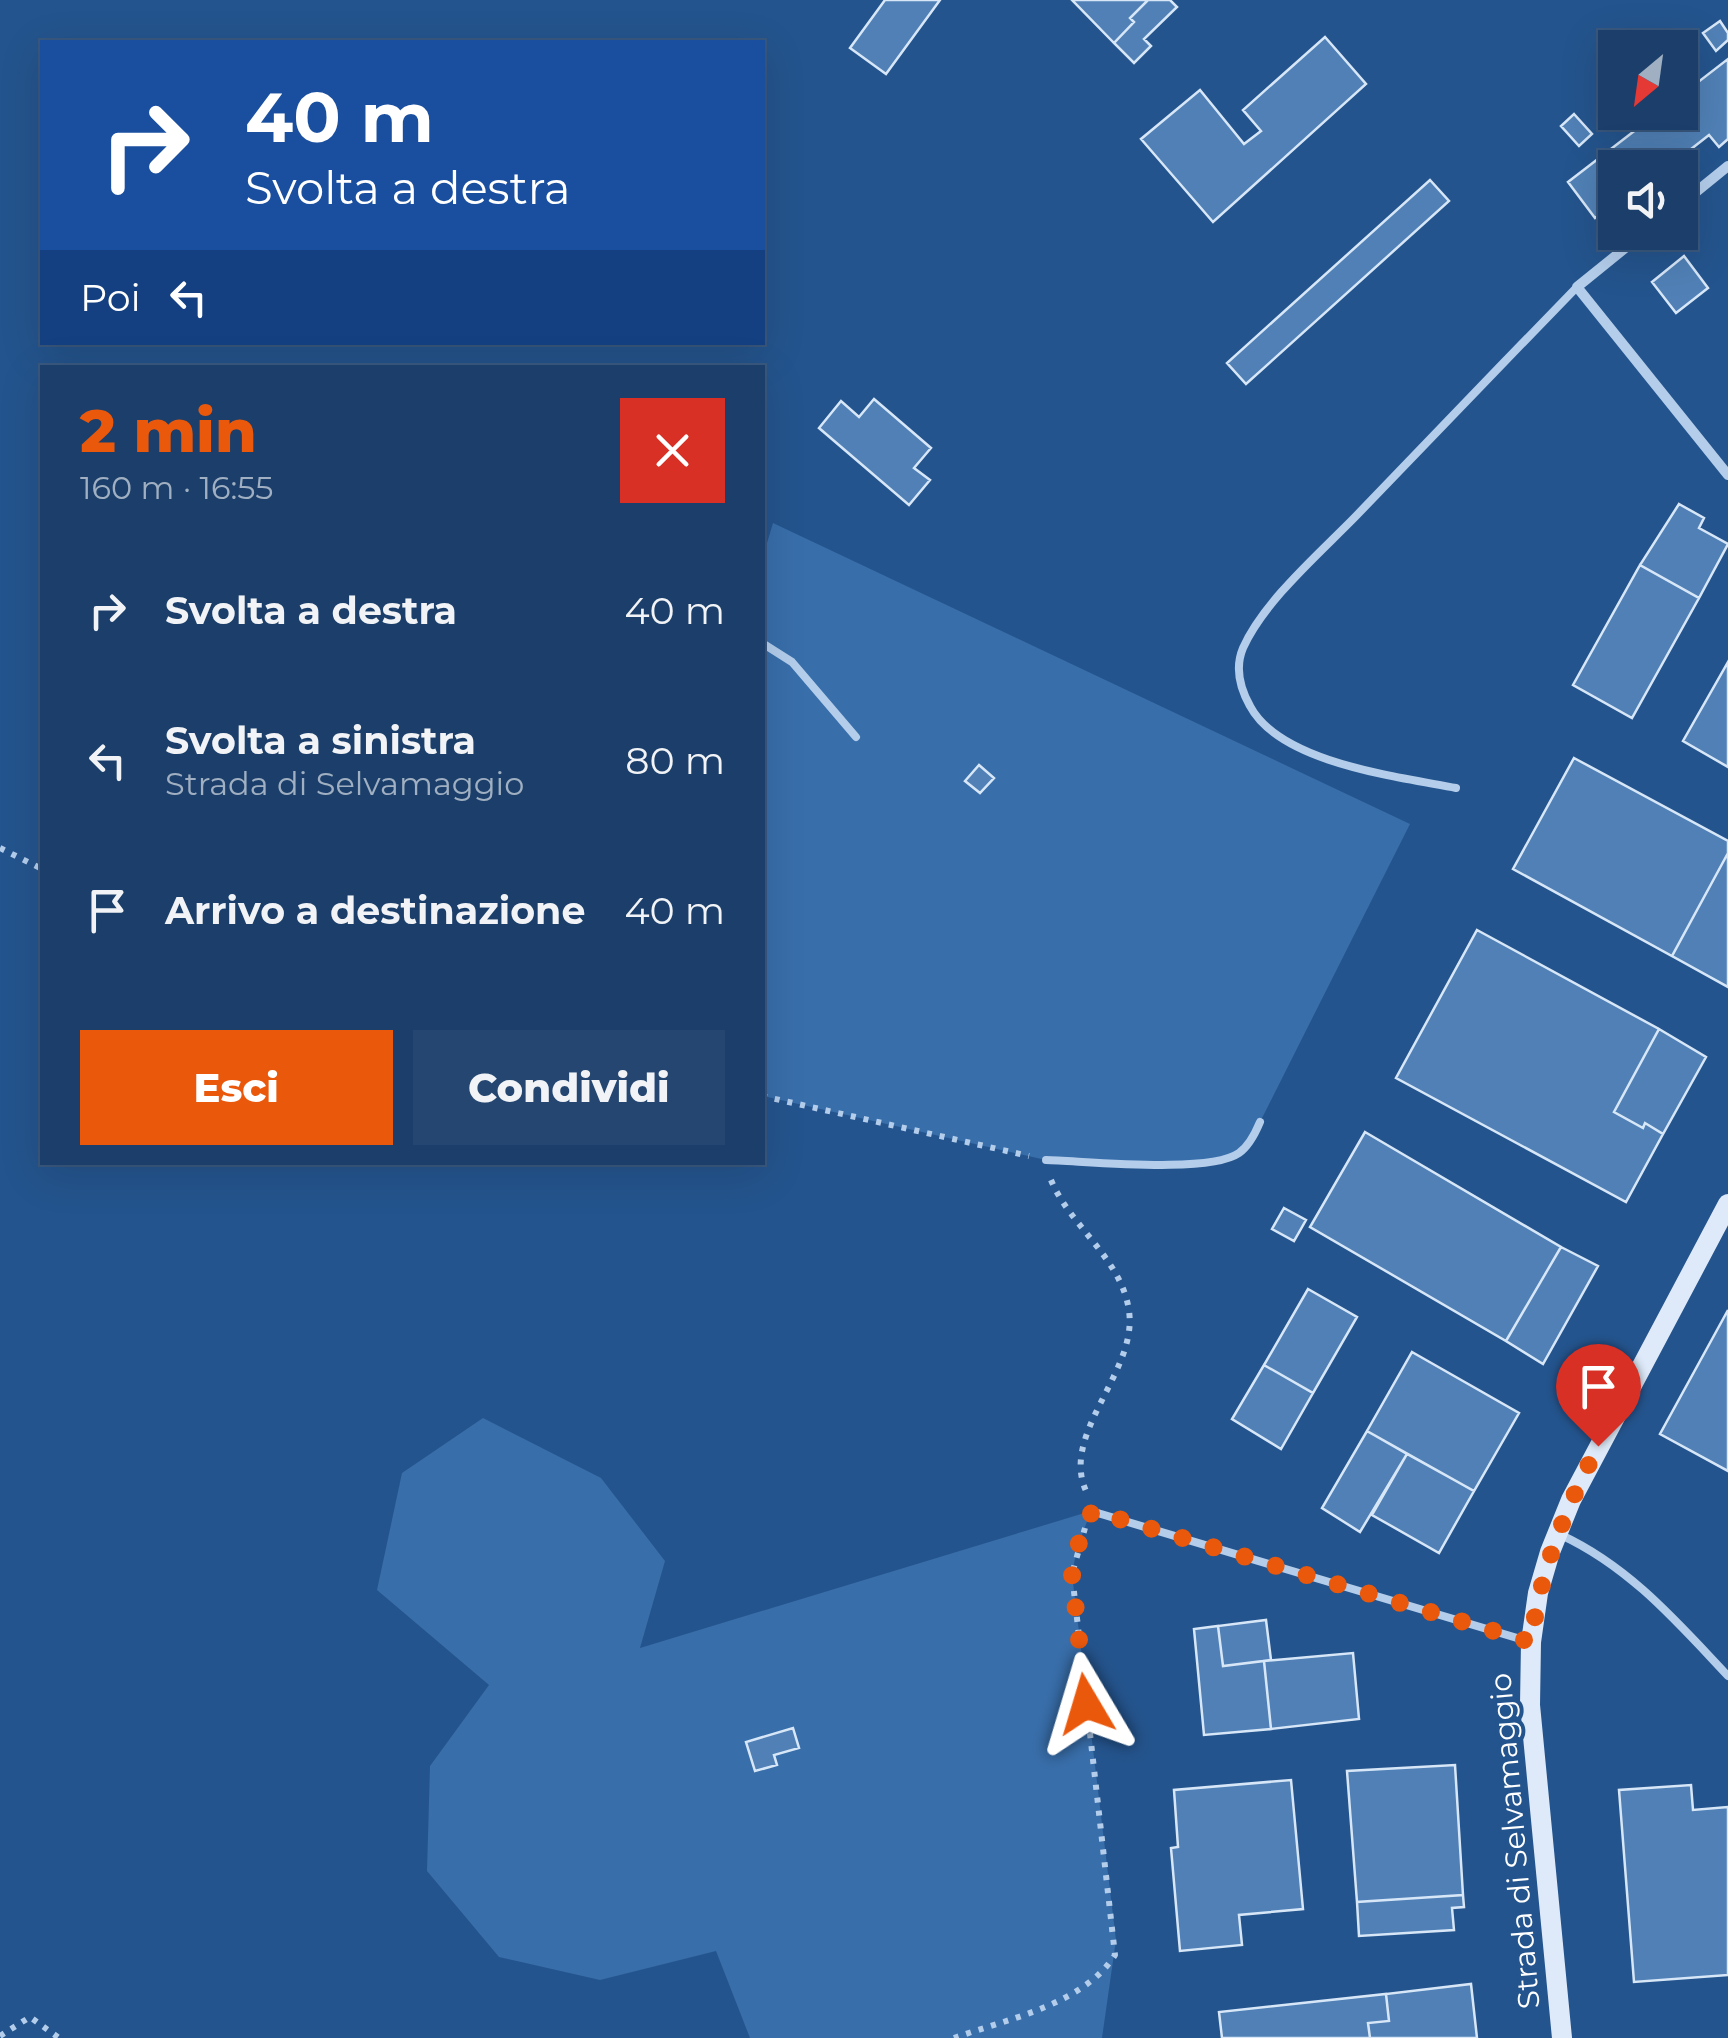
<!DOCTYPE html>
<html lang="it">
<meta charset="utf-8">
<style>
:root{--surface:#1b3f6a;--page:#244670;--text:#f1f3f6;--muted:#a0afc1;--line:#39587e;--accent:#ea580c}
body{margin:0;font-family:Montserrat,sans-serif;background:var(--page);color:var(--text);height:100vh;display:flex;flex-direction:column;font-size:38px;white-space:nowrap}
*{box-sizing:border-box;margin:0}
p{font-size:32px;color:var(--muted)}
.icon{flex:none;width:55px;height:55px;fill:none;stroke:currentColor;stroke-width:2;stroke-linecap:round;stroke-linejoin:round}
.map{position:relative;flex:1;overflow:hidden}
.details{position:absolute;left:40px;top:365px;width:725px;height:800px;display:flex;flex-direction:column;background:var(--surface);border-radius:0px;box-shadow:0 10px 40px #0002,0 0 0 2px var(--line)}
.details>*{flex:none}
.guide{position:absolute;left:40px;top:40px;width:725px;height:305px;border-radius:0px;box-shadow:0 10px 40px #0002,0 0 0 2px var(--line);background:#1a4fa0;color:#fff;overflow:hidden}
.needle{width:65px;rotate:209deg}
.tools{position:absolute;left:1598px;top:30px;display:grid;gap:20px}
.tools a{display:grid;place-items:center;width:100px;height:100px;border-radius:0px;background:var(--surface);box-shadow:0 10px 40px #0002,0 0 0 2px var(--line);font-size:50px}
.pin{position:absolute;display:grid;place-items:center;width:85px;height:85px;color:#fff;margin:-102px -42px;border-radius:50% 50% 50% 0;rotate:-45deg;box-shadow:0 0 10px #0007}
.pin .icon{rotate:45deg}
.me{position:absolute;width:110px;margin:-55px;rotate:353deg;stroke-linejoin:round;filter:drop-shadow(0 0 8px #0008)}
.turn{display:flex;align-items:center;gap:35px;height:210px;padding:0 40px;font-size:45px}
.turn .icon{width:130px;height:130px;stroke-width:2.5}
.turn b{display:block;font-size:70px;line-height:85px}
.then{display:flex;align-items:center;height:95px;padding:0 40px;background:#0003;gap:20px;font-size:38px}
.round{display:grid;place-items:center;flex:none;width:105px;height:105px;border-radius:0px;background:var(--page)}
.headline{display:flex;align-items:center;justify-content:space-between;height:170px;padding:0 40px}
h1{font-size:60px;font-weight:800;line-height:75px;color:var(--accent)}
.primary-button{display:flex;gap:20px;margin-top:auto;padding:20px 40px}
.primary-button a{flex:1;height:115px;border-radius:0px;background:var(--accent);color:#fff;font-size:40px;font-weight:800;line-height:115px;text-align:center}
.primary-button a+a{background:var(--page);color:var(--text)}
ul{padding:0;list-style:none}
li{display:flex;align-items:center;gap:30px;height:150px;padding:0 40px}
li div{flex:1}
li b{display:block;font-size:38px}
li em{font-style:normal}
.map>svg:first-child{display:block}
.green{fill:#386eaa}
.building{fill:#5080b6;stroke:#d7e7f8;stroke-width:2.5}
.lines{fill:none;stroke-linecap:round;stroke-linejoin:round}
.path{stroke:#b3cdeb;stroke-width:6;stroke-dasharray:5 8;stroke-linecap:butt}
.lane{stroke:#b3cdeb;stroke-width:8}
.street{stroke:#b3cdeb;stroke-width:10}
.secondary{stroke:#deeaf9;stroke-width:20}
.route{stroke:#ea580c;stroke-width:18;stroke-dasharray:0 32.4}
.labels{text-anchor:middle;stroke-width:8;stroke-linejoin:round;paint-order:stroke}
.street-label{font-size:30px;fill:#fff;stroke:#24548d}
</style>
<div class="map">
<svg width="1728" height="2038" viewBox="0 0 1728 2038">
<rect width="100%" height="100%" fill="#24548d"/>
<path class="green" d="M773,523L1410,824L1260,1122L1242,1152L1192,1164L1046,1160L763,1096L762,560Z
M483,1418L601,1478L665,1561L640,1648L1091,1511L1077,1548L1072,1574L1116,1940L1102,2038H750L716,1951L600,1980L499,1957L427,1871L430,1766L489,1685L377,1590L402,1473Z"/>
<path class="building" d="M885,0H940L886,74L850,48Z
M1072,0H1148L1130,18L1134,22L1114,43Z
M1148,0H1170L1177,7L1144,39L1151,46L1134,63L1114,43L1134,22L1130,18Z
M1720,21L1728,33V40L1716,51L1703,33Z
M1325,37L1366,84L1213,222L1141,139L1200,90L1244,144L1261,131L1243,110Z
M1728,59V139L1719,147L1709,135L1686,153L1695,165L1680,176V168H1615V203L1595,218L1568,182L1659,112H1680V96Z
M1574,114L1592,134L1579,146L1561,126Z
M1430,180L1449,201L1246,384L1227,363Z
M1684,256L1708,288L1676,313L1652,282Z
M874,399L931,448L914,468L930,480L909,505L819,428L841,401L859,417Z
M1679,504L1704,518L1699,528L1728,544L1699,598L1640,565Z
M1640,565L1699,598L1632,718L1573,685Z
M1728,662V767L1683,741Z
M1574,758L1728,841V853L1672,956L1513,869Z
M979,765L994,778L980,793L965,781Z
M1728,853V987L1672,956Z
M1477,930L1659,1029L1614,1112L1643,1128L1645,1123L1663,1134L1626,1202L1396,1078Z
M1659,1029L1706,1057L1663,1134L1645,1123L1643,1128L1614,1112Z
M1365,1132L1561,1247L1506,1341L1310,1227Z
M1284,1208L1306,1220L1294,1241L1272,1229Z
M1561,1247L1598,1266L1543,1364L1506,1341Z
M1308,1289L1357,1317L1313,1393L1264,1365Z
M1728,1310V1471L1660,1434Z
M1412,1352L1519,1413L1474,1491L1367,1431Z
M1264,1365L1313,1393L1281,1449L1232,1419Z
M1367,1431L1407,1454L1360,1532L1322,1508Z
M1407,1454L1474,1491L1439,1553L1372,1515Z
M1266,1620L1271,1660L1223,1666L1218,1626Z
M1218,1626L1223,1666L1264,1661L1271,1729L1204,1735L1194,1629Z
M1353,1653L1359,1719L1271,1729L1264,1661Z
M793,1728L799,1748L774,1755L777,1765L755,1771L746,1742Z
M1455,1765L1463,1895L1357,1902L1347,1771Z
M1291,1780L1303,1909L1239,1915L1242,1945L1180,1951L1171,1848L1178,1847L1174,1790Z
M1691,1785L1693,1810L1728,1807V1975L1634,1982L1619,1790Z
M1463,1895L1464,1907L1452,1908L1454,1930L1359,1936L1357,1902Z
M1471,1984L1477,2038H1370L1368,2023L1389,2021L1386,1994Z
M1386,1994L1389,2021L1368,2023L1370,2038H1222L1219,2012Z"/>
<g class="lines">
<path class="path" d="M0,848L42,869
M762,1096L1029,1156
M1051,1180C1070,1226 1122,1259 1129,1311C1138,1372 1058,1435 1087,1493
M0,2036L30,2017L59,2038
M954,2038C1007,2019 1083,2005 1115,1955L1072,1574L1085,1528"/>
<path class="lane" d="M762,643L792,662L856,737
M1456,788C1399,777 1280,763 1250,706C1240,688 1235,667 1243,648C1264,601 1320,553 1356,516C1429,440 1503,363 1577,287
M1046,1160C1086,1161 1209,1174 1239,1153C1249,1146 1255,1134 1260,1122
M1091,1511L1527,1641
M1561,1535C1630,1567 1677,1622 1728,1676"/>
<path class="street" d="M1680,205L1728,166
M1645,232L1577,287L1728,475"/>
<path class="secondary" d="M1562,2038L1530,1705L1531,1642L1538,1593L1550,1552L1571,1500L1728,1204"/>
</g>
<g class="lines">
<path class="route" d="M1086,1704L1072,1574L1077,1548L1092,1511L1531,1642C1541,1568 1564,1513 1598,1446"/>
</g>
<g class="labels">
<g class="street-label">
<text transform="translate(1515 1841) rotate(-95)" y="10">Strada di Selvamaggio</text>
</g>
</g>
</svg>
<div class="tools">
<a><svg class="needle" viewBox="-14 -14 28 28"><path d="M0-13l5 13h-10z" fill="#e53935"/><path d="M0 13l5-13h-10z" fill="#a0afc1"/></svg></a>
<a><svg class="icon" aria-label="sound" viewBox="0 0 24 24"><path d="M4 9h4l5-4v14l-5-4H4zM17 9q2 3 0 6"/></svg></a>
</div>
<div class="pin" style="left:1598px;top:1446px;background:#d93025"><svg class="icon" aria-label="arrive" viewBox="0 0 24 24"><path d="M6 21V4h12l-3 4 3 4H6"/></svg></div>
<svg class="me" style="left:1086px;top:1704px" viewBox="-20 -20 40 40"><path d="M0-17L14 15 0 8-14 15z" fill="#ea580c" stroke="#fff" stroke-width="4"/></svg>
<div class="guide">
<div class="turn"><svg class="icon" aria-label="right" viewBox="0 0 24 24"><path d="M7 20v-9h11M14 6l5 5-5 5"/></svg><div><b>40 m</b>Svolta a destra</div></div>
<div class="then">Poi<svg class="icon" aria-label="left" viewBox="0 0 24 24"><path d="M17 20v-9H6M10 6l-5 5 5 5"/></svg></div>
</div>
<section class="details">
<div class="headline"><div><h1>2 min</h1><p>160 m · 16:55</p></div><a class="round" style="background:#d93025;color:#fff"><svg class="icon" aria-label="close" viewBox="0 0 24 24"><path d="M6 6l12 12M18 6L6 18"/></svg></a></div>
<ul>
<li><svg class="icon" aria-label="right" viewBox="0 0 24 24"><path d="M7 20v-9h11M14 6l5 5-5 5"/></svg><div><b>Svolta a destra</b></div><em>40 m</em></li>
<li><svg class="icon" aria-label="left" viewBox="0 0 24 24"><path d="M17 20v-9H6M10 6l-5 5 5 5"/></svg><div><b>Svolta a sinistra</b><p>Strada di Selvamaggio</p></div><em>80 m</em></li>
<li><svg class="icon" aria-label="arrive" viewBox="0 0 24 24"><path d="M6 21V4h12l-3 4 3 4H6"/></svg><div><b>Arrivo a destinazione</b></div><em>40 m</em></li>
</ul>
<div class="primary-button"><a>Esci</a><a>Condividi</a></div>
</section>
</div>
